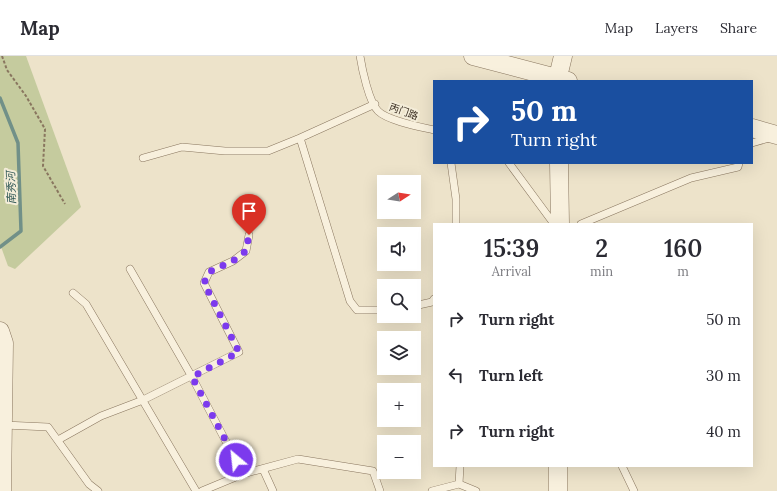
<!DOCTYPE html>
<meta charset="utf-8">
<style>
:root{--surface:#fff;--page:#f7f7f7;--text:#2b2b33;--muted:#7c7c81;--line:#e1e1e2}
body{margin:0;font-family:Lora,"Noto Sans SC",serif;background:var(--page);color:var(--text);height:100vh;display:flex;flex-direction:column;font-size:15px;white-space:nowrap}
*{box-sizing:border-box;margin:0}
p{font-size:13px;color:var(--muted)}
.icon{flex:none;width:22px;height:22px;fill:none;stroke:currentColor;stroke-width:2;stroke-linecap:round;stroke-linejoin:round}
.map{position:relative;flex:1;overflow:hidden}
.drawer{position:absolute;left:433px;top:167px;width:320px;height:244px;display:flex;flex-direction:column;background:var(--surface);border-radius:0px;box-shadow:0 4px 16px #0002}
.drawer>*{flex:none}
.guide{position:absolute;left:433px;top:24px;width:320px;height:84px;border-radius:0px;box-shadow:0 4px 16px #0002;background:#1a4fa0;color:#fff;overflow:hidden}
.needle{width:26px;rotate:78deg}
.tools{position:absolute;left:377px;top:119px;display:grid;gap:8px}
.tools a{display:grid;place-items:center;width:44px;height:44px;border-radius:0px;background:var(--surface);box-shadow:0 4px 16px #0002;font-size:20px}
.pin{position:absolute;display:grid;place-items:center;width:34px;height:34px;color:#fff;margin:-41px -17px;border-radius:50% 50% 50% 0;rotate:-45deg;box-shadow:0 0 4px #0007}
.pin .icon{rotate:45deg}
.me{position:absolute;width:44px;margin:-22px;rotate:332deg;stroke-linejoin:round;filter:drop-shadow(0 0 3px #0008)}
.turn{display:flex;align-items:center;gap:14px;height:84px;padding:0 12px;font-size:18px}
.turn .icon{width:52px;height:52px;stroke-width:2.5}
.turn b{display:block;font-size:28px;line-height:34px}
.eta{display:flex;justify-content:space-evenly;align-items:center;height:68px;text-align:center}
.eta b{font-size:24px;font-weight:600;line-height:28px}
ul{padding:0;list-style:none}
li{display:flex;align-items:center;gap:12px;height:56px;padding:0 12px}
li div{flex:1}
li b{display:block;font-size:15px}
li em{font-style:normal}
header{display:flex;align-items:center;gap:24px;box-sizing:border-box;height:56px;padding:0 20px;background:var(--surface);border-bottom:1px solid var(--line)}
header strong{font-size:19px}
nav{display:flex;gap:22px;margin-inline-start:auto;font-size:14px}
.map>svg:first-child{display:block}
.green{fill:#c5cb9e}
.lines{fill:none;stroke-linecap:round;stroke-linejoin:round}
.stream{stroke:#719088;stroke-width:3.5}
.service-casing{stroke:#89765f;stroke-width:8}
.tertiary-casing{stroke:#89765f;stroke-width:19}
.path{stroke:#89765f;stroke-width:2;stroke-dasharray:3 2;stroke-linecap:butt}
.service{stroke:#f8f0dd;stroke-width:7}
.tertiary{stroke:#f8f0dd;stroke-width:18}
.route{stroke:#7c3aed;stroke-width:7;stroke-dasharray:0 12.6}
.labels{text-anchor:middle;stroke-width:4;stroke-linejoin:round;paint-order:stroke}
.street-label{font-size:10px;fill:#3a2e22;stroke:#f4edd9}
.water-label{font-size:11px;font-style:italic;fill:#325957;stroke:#f4edd9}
</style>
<header>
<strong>Map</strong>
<nav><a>Map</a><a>Layers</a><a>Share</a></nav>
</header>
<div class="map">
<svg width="777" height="435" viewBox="0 0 777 435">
<rect width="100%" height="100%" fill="#ede3ca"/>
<path class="green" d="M0,0H26L81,151L15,213L8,210L0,188Z"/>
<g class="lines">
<path class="stream" d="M0,42L18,87L21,175L0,191"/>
<g class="service-casing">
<path id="service" d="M360,0C362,13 369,46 378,55C388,65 421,71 434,74
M300,82L350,245L357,254H384
M752,87L769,82
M143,102L182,91L225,95H268L300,82L375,48
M451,107L456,143V168
M509,107L554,168
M581,168L691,122L738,111L739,107
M130,213L192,321L243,418
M73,237L86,248L196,435
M414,250L432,246L434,243
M4,369L48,371L89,428L98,435
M58,384L101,360L143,344L239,296L204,227L209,216L233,205L246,195L249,179
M622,410L634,435
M263,413L273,435
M459,428L460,410
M202,435L243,418L298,403L373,415L380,435
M432,435L459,428L476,435"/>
</g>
<g class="tertiary-casing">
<path id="tertiary" d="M473,0L568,25
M557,25L563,0
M752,72L777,79
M559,107L560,168
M0,275L4,287L2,435
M558,435V410"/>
</g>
<path class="path" d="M2,0L7,14L26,40L45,73L43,110L65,148"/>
<use href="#service" class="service"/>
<use href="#tertiary" class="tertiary"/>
</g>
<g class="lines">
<path class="route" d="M236,404L192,321L239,296L204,227L209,216L233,205L246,195L249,179"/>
</g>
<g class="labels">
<g class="street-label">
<text transform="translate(404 55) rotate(20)" y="4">丙门路</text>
</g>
<g class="water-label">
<text transform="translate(11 132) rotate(-92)" y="4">南秀河</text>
</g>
</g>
</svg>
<div class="tools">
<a><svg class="needle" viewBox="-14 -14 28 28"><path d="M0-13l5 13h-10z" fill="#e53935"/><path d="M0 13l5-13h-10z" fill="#7c7c81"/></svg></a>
<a><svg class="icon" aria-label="sound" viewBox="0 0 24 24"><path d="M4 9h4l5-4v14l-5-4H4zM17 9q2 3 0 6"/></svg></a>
<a><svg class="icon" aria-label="search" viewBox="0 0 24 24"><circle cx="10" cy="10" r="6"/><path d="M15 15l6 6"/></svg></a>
<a><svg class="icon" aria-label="layers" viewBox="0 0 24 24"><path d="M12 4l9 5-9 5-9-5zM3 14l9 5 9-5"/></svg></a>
<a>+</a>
<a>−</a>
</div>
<div class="pin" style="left:249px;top:179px;background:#d93025"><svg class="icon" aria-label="arrive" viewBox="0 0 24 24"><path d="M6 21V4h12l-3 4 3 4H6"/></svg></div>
<svg class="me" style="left:236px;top:404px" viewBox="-20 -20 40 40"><circle r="17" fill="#7c3aed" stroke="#fff" stroke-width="3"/><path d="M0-11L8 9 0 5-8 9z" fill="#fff"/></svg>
<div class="guide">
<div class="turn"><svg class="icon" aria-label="right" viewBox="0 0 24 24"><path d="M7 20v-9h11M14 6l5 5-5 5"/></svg><div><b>50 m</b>Turn right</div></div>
</div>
<section class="drawer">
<div class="eta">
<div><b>15:39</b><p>Arrival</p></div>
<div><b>2</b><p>min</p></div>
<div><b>160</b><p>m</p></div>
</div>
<ul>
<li><svg class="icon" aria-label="right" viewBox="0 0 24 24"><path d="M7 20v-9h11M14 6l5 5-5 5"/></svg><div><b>Turn right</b></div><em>50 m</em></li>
<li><svg class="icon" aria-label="left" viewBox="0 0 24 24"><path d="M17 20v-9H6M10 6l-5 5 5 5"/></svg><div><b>Turn left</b></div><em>30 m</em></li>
<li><svg class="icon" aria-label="right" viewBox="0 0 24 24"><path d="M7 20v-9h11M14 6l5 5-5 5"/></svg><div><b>Turn right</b></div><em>40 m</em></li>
</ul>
</section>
</div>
